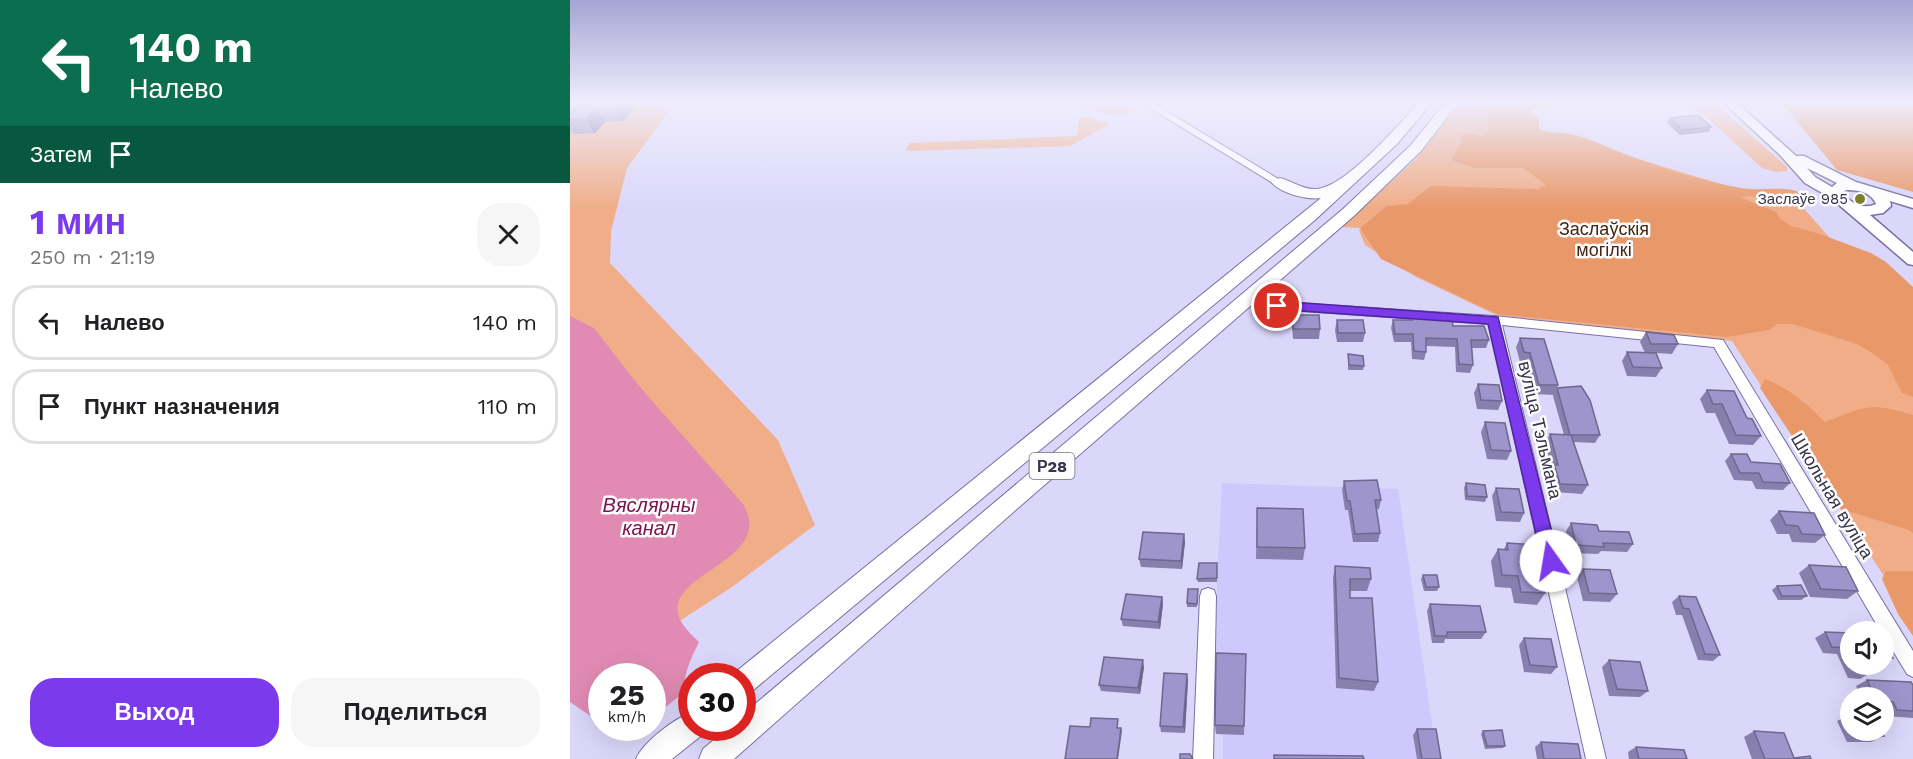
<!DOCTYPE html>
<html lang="ru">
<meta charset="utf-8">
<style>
:root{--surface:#fff;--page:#f6f6f6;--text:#202124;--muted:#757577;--line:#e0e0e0;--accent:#7c3aed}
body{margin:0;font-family:"Work Sans",sans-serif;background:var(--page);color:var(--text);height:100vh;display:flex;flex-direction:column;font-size:22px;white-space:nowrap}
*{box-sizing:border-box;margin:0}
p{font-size:20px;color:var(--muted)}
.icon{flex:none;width:33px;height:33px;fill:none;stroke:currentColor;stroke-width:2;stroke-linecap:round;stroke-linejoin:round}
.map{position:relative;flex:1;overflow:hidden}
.drawer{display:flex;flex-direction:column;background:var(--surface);width:570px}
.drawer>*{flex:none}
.banner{background:#0b6e4f;color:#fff;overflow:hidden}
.buttons{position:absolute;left:1270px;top:621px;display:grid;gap:12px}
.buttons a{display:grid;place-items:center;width:54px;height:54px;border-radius:50%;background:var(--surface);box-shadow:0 6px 24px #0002;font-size:30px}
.speed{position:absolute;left:18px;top:663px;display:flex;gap:12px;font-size:30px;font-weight:700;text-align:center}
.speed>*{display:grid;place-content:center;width:78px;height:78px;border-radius:50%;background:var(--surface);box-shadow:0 6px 24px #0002;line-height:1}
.speed small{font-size:15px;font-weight:400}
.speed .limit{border:9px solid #d22;background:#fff;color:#111}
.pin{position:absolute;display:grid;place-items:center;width:51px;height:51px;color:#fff;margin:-26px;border:3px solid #fff;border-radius:50%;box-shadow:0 2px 6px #0007}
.me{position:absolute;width:66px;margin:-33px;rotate:347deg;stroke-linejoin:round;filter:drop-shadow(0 0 4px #0008)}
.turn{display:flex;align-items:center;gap:21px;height:126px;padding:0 30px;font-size:27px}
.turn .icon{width:78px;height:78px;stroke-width:2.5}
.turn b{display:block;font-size:42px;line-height:51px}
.then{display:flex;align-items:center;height:57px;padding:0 30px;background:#0003;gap:12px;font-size:22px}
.round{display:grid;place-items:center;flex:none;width:63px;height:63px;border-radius:24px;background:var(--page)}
.headline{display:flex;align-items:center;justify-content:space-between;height:102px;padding:0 30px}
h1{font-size:36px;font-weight:700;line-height:45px;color:var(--accent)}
.action{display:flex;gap:12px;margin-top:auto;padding:12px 30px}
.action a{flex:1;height:69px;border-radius:24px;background:var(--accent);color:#fff;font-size:24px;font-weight:700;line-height:69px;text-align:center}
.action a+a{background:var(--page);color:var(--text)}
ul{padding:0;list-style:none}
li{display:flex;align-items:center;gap:18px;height:75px;margin:0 12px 9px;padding:0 18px;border:3px solid var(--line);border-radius:24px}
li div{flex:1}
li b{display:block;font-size:22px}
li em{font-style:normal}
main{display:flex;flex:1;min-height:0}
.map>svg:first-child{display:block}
.built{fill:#cec8fc}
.green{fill:#f0ad87}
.forest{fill:#e99869}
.water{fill:#e18bb4}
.pier{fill:#dbd7fa}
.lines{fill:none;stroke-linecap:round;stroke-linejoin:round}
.minor-casing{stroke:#7870a4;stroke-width:2}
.major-casing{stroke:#7870a4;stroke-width:3}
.highway-casing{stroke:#7870a4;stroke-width:2}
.minor{fill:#fff;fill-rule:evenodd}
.major{fill:#fff;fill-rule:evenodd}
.highway{fill:#fff;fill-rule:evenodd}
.wall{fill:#8780af}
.shaded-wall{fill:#6e688f}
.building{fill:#9d95cc;stroke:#6e688f;stroke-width:1.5}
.route{fill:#7c3aed;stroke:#51269a;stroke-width:1.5}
.poi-dot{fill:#7e8029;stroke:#fdfdfd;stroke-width:2}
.labels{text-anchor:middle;stroke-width:5;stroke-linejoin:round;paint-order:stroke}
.far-poi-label{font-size:15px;fill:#37344b;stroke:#fdfdfd;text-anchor:end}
.shield{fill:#fdfdfd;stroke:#727080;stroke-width:1.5}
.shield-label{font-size:16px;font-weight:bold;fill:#37344b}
.park-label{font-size:18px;fill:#462512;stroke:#fdfdfd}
.street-label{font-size:18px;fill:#37344b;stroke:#fdfdfd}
.water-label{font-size:20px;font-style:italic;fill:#79144f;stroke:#fdfdfd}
</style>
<main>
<section class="drawer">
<div class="banner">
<div class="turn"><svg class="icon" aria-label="left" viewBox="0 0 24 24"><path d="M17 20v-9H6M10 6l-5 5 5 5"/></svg><div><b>140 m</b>Налево</div></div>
<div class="then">Затем<svg class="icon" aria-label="arrive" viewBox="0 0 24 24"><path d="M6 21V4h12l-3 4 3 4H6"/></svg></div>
</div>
<div class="headline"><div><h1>1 мин</h1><p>250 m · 21:19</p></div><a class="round"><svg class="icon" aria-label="close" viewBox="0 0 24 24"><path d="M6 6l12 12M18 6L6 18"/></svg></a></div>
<ul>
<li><svg class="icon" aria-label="left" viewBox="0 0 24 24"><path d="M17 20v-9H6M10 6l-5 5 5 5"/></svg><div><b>Налево</b></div><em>140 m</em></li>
<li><svg class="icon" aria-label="arrive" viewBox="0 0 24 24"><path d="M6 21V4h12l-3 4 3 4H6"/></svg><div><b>Пункт назначения</b></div><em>110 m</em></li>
</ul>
<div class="action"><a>Выход</a><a>Поделиться</a></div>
</section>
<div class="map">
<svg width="1343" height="759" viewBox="0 0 1343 759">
<rect width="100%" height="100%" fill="#dbd7fa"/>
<path class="built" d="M652,483L828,489L867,759H653V735L640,731L646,663L647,582Z"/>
<path class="green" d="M0,103H105L57,168L41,231L40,263L208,440L245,525L162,587L0,692Z
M496,103H555L568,109C553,123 514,108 496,103Z
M890,103H926L916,118L918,130L911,136L900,133L891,142L881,160L903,168H952L1002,139L1191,196L1229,203L1266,245L1343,317V621L1162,341L926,315L846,277L795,245L789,230L832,205L816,206L790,228L772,227L846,159Z
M1112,103H1144L1217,167V171L1206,172L1192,168L1133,114Z
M516,116L540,124L500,146L336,151L339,143L507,136L509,119Z"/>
<path class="forest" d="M926,103H1003L960,110L969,118V129C980,134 989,131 1000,134C1020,138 1041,149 1060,156C1097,170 1133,181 1171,188C1194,192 1213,184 1234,194L1226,204L1222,205L1181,196L1170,197L1206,212L1210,219L1221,226L1250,234L1301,253L1316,262L1343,287V397L1332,393L1318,365L1304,354L1287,344L1223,324H1207L1199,330L1157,337L927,314L811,259L790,228L816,206L838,204L861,186L967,189L976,185L953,168H903L881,160L891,142V135L900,133L911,136L918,130L916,118Z
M1204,103H1343V192L1267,170L1216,108Z
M1195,379C1220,389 1236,403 1255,422C1296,406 1300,402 1343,415V533L1339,530L1271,509L1190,388Z
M1316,571H1343V636L1328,614L1312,579Z"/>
<path class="water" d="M0,316L24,328L69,386L173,504C207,561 93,573 109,617C112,626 122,635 129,642C120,661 110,679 117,699L74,735L66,728H82V676H32L31,723L0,702Z"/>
<path class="pier" d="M117,690L122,700V728H141L162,756L158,759H83L66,731L70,728H82L83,717Z"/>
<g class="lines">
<g class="minor-casing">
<path id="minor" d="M572,103H583L715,183L710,186L706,185Z
M707,302L924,316L1153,340L1343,651V677L1337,674L1314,636V632H1311L1144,347L932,325L1036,759H1016L919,324L703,309L701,306Z
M638,588L644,590L646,596L643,759H623L630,596L632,590Z"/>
</g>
<g class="major-casing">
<path id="major" d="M1154,103H1167L1226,156H1234L1286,182L1343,199V208L1320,201L1321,206L1313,213L1300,215L1343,252V265L1338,264L1261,198L1235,183L1210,155ZM1237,168L1267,183L1262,187L1245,177ZM1276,190C1288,190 1301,192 1306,204C1293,210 1281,203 1272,193Z"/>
</g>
<g class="highway-casing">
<path id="highway" d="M849,103H862L827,144L745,220L181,692L172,696V676H161L163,674L751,198C736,200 713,194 702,183L705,180L710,178C722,181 733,190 746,189C775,188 828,125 849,103Z
M875,103H888L851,151L785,215L448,508L164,759H129L133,749L158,728H172V715L773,209L841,145Z
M122,712V728H135L132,735L102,759H66C73,742 104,719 122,712Z"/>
</g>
<use href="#minor" class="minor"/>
<use href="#major" class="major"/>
<use href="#highway" class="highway"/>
</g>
<path class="wall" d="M68,103L53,121L35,122L25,133L4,134L0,130V114L9,105Z
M1100,118L1141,127L1139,132L1110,135L1097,123Z
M722,315L750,329L749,339H723L722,324Z
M842,317L883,326L919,340L916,348H902L903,365L900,373L886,372L885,347L856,346V352L854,360L842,359L841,342H824L821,328L823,320H841Z
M767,320L795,333L793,342H767L765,330Z
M1076,332L1108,344L1102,354L1086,353L1092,368L1086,377L1057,376L1052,361L1057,352L1075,353L1070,342Z
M950,338L988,385L984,395L964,394L956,362H950L946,347Z
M778,354L794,366L793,370H778Z
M908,384L932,401L928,410L907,409L904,393Z
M987,388L1030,435L1025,443L1003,442L1018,485L1012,494L984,492L979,473L982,469L975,443L980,434L994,435L983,396Z
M1137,390L1177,418L1191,436L1183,445L1159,444L1145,413H1136L1130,399Z
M915,422L941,451L937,460L917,459L911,432Z
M1161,454L1181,462L1220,483L1213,490L1186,489L1182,481L1164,480L1155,461Z
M774,481L811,500L809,509H806L810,533L808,542H783L778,510H775L772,490Z
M896,483L917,497L915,502L895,500L894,488Z
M926,488L954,513L950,522L926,521L922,496Z
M687,508L735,548L733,560L686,559Z
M1209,511L1255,535L1245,543L1222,542L1219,534H1207L1200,520Z
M1001,523L1029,531L1063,544L1057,552L1031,551L1028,554L1001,553L996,531Z
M614,534L615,542L612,569L571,567L569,559Z
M937,543L975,593L967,605L944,603L941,588L925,587L921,561L928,549H934Z
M647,563V582H628L627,579Z
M1239,565L1288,591L1277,599L1240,597L1229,573Z
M765,566L801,579L797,591H780V598L808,682L804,691L766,688L763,578Z
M1013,569L1047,594L1040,602L1013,601L1007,577Z
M853,575L869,587L867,591H854L851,579Z
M1207,586L1237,596L1231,600H1208L1202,590Z
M628,589L627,607H617V603Z
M1109,596L1126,597L1150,655L1143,661L1128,660L1112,615H1106L1102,602Z
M592,597L593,604L590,629L553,626L551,619Z
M860,604L916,632L911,639H875L874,643H862L857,611Z
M1255,632L1281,633V664H1296L1300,673L1290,679L1278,678L1267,654L1253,653L1245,638Z
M954,638L987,667L981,674L954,672L949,645Z
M1314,640L1323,658L1314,663Z
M676,654L674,735L646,734L645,725Z
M1039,660L1078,691L1070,697L1039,696L1032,667Z
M574,667L570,694L531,691L529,685Z
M618,680L615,733L591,732L590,726Z
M1297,680L1343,685V718L1315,716L1314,714V698H1291L1286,686Z
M1279,715H1281V730H1311L1314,736L1301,742H1277L1267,721Z
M847,729L871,759H847L843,735Z
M913,731L935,746L933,748L915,749L911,734Z
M1184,731L1224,758L1241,759H1182L1174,737Z
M971,742L1011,759H967L965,747Z
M1066,747L1117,759H1059L1058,752Z"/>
<path class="shaded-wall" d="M47,103H68L53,121L43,108Z
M26,108L35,122L25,133L16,120Z
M614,534L615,542L612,569L611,561Z
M592,597L593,604L590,629L588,622Z
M573,660L574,667L570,694L568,688Z
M617,674L618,680L615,733L613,727Z
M551,728L552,731L548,759H547Z"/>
<path class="building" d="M29,103H47L43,108H26L16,120H0V114L9,105Z
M1128,115L1141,127L1112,130L1100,118Z
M722,315H749L750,329H723Z
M842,317L882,319L883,326H914L919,340H901L903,365L889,364L887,339L856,338V352L844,351L843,334H825L823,320H842Z
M767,320H793L795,333H768Z
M1076,332L1104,335L1108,344H1081Z
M950,338L974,339L988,385H969L960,353L954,352Z
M1057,352L1086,353L1092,368L1063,367Z
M778,354L793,356L794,366L779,365Z
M908,384L929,385L932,401L911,400Z
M1011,386L1020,400L1030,435H1000L987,388Z
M1137,390L1164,391L1177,418L1182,419L1191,436L1166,435L1152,404H1143Z
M915,422L935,423L941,451L921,450Z
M980,434L1001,435L1018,485L990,484L984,464L988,465Z
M1161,454H1177L1181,462L1210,464L1220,483L1193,482L1189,473H1170Z
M807,480L811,500H805L810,533L785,534L780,501H777L774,481Z
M896,483L915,485L917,497L897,496Z
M926,488L949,489L954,513L931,512Z
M687,508L733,509L735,548L687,547Z
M1209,511L1244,513L1255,535L1232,534L1228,526L1216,525Z
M1001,523L1027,525L1029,531L1059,532L1063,544L1033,543L1034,547L1006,545Z
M573,532L614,534L611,561L569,559Z
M937,543L965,545L975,593L951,592L948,576L932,575L928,549L938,550Z
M629,563H647V578L627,579Z
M1239,565L1276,567L1288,591L1251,589Z
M765,566L800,568L801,579H780V598H802L808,682L769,678Z
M1013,569L1040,570L1047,594L1019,593Z
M853,575H867L869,587H856Z
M1231,585L1237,596H1212L1207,586Z
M618,589H628L627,604L617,603Z
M556,594L592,597L588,622L551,619Z
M1109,596L1126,597L1150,655L1135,654L1119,609L1113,608Z
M860,604L910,606L916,632H877V636H865Z
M1255,632L1281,633V658L1277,648L1262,647Z
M954,638L981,639L987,667L960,665Z
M1314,640L1323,658L1314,657Z
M646,653L676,654L674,726L645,725Z
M534,657L573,660L568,688L529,685Z
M1039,660L1070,662L1078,691L1047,689Z
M1284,664H1296L1300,673L1288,672Z
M594,673L617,674L613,727L590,726Z
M1297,680L1341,682L1343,685V711L1327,710L1323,702L1314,701V698H1305Z
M521,718L548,719L547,728H551L547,759H495L500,726L520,727Z
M847,729H866L871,759H852Z
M932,730L935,746H917L913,731Z
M1287,730H1311L1314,736H1290Z
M1184,731L1214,733L1224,758L1240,756L1241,759H1195Z
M971,742L1008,744L1011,759H974Z
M1066,747L1114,750L1117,759H1069Z
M610,754H620L623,759H610Z
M704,755L793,756L794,759H704Z"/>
<linearGradient id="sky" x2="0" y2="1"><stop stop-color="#a5a4d3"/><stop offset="0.49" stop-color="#efedfd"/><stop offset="1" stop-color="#efedfd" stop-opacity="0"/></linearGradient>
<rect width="1343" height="209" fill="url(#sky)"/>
<path class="route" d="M707,301L928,317L989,561L986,566L981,568L975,566L972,561L918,324L703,309L701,306Z"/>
<circle class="poi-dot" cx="1290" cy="199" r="6"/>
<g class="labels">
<g class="far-poi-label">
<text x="1278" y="204">Заслаўе 985</text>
</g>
<rect class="shield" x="459.5" y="453" width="45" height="26" rx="4.5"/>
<g class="shield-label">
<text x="482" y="472">Р28</text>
</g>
<g class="park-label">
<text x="1034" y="235">Заслаўскія<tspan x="1034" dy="21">могілкі</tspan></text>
</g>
<g class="street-label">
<text transform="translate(970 430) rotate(77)" y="6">вуліца Тэльмана</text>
<text transform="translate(1262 496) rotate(59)" y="6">Школьная вуліца</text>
</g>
<g class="water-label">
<text x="79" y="512">Вяслярны<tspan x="79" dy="23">канал</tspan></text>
</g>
</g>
</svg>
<div class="buttons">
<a><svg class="icon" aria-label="sound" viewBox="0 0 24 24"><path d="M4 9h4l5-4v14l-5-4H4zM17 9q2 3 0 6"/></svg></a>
<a><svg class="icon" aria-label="layers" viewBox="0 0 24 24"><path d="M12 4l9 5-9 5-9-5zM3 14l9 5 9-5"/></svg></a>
</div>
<div class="speed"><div>25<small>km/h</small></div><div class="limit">30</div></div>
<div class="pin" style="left:707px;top:306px;background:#d93025"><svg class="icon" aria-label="arrive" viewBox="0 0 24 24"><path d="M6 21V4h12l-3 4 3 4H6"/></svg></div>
<svg class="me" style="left:981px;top:561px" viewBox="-20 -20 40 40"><circle r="19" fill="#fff"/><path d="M0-13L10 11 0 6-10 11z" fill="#7c3aed"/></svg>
</div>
</main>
